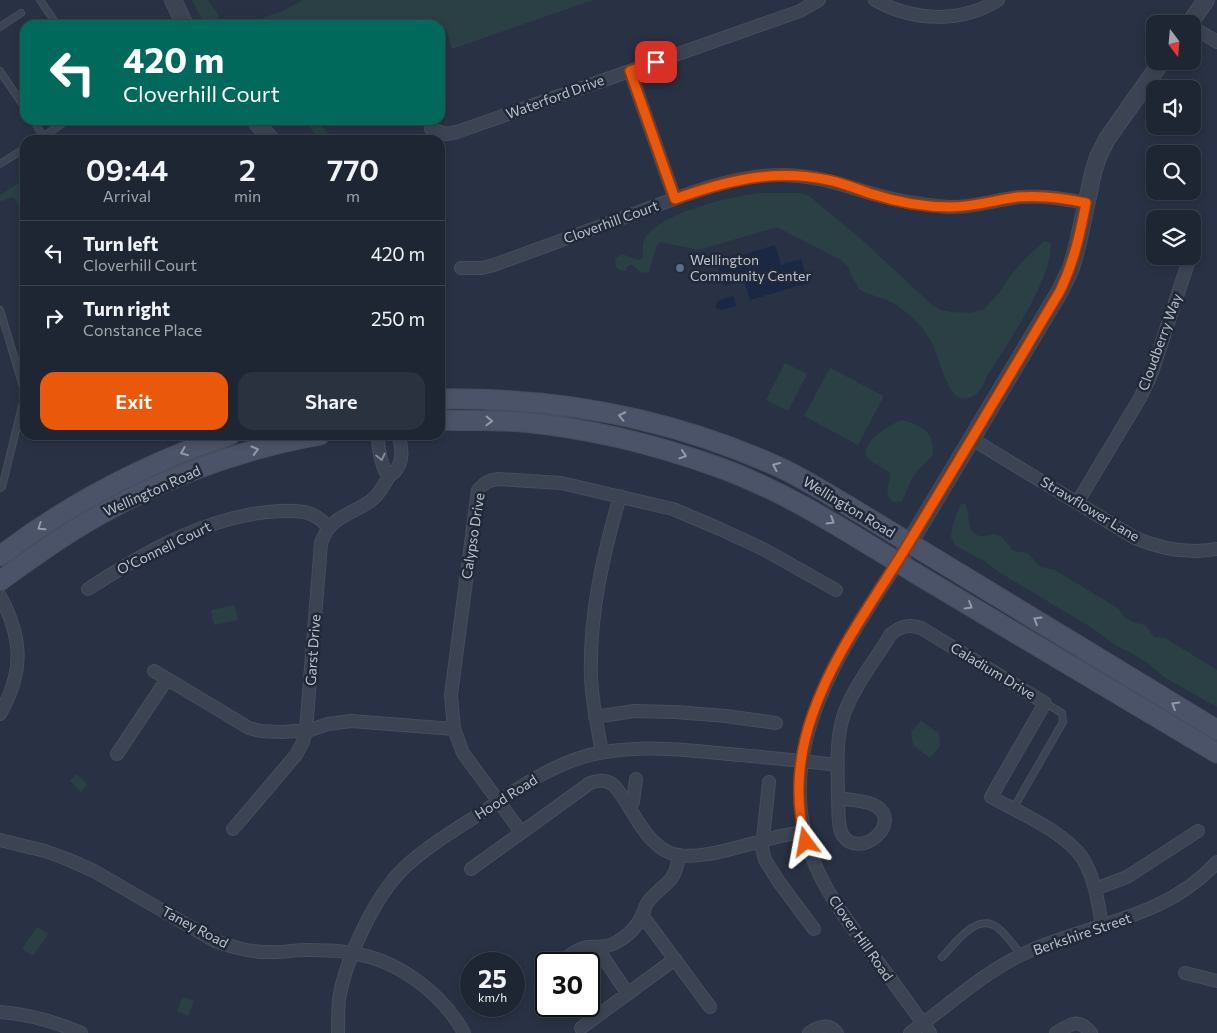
<!DOCTYPE html>
<style>
:root{--surface:#1e2633;--page:#2b323f;--text:#f1f3f6;--muted:#a1a5ac;--line:#3c434e;--accent:#ea580c}
body{margin:0;font-family:Commissioner,sans-serif;background:var(--page);color:var(--text);height:100vh;display:flex;flex-direction:column;font-size:19px;white-space:nowrap}
*{box-sizing:border-box;margin:0}
p{font-size:16px;color:var(--muted)}
.icon{flex:none;width:28px;height:28px;fill:none;stroke:currentColor;stroke-width:2;stroke-linecap:round;stroke-linejoin:round}
.map{position:relative;flex:1;overflow:hidden}
.drawer{position:absolute;left:20px;top:135px;width:425px;height:305px;display:flex;flex-direction:column;background:var(--surface);border-radius:15px;box-shadow:0 2px 8px #0003,0 0 0 1px var(--line)}
.drawer>*{flex:none}
.banner{position:absolute;left:20px;top:20px;width:425px;height:105px;border-radius:15px;box-shadow:0 2px 8px #0003,0 0 0 1px var(--line);background:#00695c;color:#fff;overflow:hidden}
.needle{width:32px;rotate:164deg}
.tools{position:absolute;left:1146px;top:15px;display:grid;gap:10px}
.tools a{display:grid;place-items:center;width:55px;height:55px;border-radius:10px;background:var(--surface);box-shadow:0 2px 8px #0003,0 0 0 1px var(--line);font-size:25px}
.speed{position:absolute;left:460px;top:952px;display:flex;gap:10px;font-size:25px;font-weight:700;text-align:center}
.speed>*{display:grid;place-content:center;width:65px;height:65px;border-radius:50%;background:var(--surface);box-shadow:0 2px 8px #0003,0 0 0 1px var(--line);line-height:1}
.speed small{font-size:12px;font-weight:400}
.speed .limit{border:2px solid #111;border-radius:8px;background:#fff;color:#111}
.pin{position:absolute;display:grid;place-items:center;width:42px;height:42px;color:#fff;margin:-21px;border-radius:10px;box-shadow:0 2px 8px #0006}
.me{position:absolute;width:55px;margin:-28px;rotate:347deg;stroke-linejoin:round;filter:drop-shadow(0 0 4px #0008)}
.turn{display:flex;align-items:center;gap:18px;height:105px;padding:0 20px;font-size:22px}
.turn .icon{width:65px;height:65px;stroke-width:2.5}
.turn b{display:block;font-size:35px;line-height:42px}
.eta{display:flex;justify-content:space-evenly;align-items:center;height:85px;text-align:center}
.eta b{font-size:30px;font-weight:600;line-height:35px}
.cta{display:flex;gap:10px;margin-top:auto;padding:10px 20px}
.cta a{flex:1;height:58px;border-radius:15px;background:var(--accent);color:#fff;font-size:20px;font-weight:600;line-height:58px;text-align:center}
.cta a+a{background:var(--page);color:var(--text)}
ul{padding:0;list-style:none}
li{display:flex;align-items:center;gap:15px;height:65px;padding:0 20px;border-top:1px solid var(--line)}
li div{flex:1}
li b{display:block;font-size:19px}
li em{font-style:normal}
.map>svg:first-child{display:block}
.green{fill:#2a4045}
.water{fill:#1a2843}
.lines{fill:none;stroke-linecap:round;stroke-linejoin:round}
.service-casing{stroke:#464d5d;stroke-width:8}
.minor-casing{stroke:#464d5d;stroke-width:14}
.tertiary-casing{stroke:#464d5d;stroke-width:18}
.secondary-casing{stroke:#464d5d;stroke-width:21}
.service{stroke:#3c4454;stroke-width:6}
.minor{stroke:#3c4454;stroke-width:12}
.tertiary{stroke:#3c4454;stroke-width:16}
.secondary{stroke:#4a5367;stroke-width:19}
.oneway{stroke:#939aa9}
.oneway2{stroke:#818897}
.route-casing{stroke:#983908;stroke-width:12}
.route{stroke:#ea580c;stroke-width:9}
.service-dot{fill:#5c6f8a;stroke:#212939;stroke-width:2}
.labels{text-anchor:middle;stroke-width:5;stroke-linejoin:round;paint-order:stroke}
.street-label{font-size:14px;fill:#bac0cd;stroke:#212939}
.poi-label{font-size:14px;fill:#bac0cd;stroke:#212939;text-anchor:start}
</style>
<div class="map">
<svg width="1217" height="1033" viewBox="0 0 1217 1033">
<rect width="100%" height="100%" fill="#283244"/>
<path class="green" d="M192,0H208C213,9 222,15 219,25H205Z
M303,0H593L452,49L446,29L440,31V25H254H258L265,17L283,11Z
M303,120H320L321,125L334,140H321Z
M25,179V216L15,199L12,197L0,202V195Z
M759,193H800L809,196L861,239L932,305L940,310L951,312L972,313L984,309L998,294L1010,276L1022,262L1044,241L1051,243C1051,254 1049,263 1045,273C1032,307 1009,342 989,373C985,379 981,391 975,395C971,398 964,399 960,398C946,394 938,351 929,338C920,323 903,307 887,300C878,296 867,295 859,289C856,281 850,277 849,268L841,260L777,227L699,250L660,242L657,245L649,272L641,273L633,265H629L625,271L620,270L616,267L615,259L622,254L638,260L642,259C644,252 641,247 644,240C658,213 730,197 759,193Z
M785,363L807,374L788,411L766,400Z
M830,368L884,396L858,445L804,416Z
M902,420C911,422 928,428 931,439C933,444 933,450 933,455L919,469L912,478L902,501L894,502C882,494 890,484 890,473C884,467 872,464 867,457C858,445 891,423 902,420Z
M961,504H965C971,513 966,526 974,533C981,540 989,533 997,535C1004,536 1008,546 1014,551L1027,553L1041,567L1055,570L1103,599L1119,609L1124,617L1132,622L1145,625L1154,637L1165,638L1217,670V707L1164,677L1149,664L1131,653L1116,646L1094,629L999,572L986,562L956,546L951,537C952,524 956,515 961,504Z
M234,605L238,620L214,625L211,610Z
M921,721L939,733L940,746L930,758L913,745L911,732Z
M77,774L87,784L81,792L70,781Z
M37,927L48,934L33,956L22,949Z
M183,997L194,1001L188,1016L177,1011Z"/>
<path class="water" d="M775,245L781,265L801,259L808,283L750,300L744,281L724,286L717,263Z
M733,296L736,306L721,310L715,308L718,301Z"/>
<g class="lines">
<g class="service-casing">
<path id="service" d="M40,0L57,25
M0,27L21,13
M0,71L25,108
M33,120L43,136
M38,140L68,120
M0,164L25,148
M0,310L25,393
M0,488L2,487L25,394
M1013,809L1063,722L1062,713L1045,703
M942,957C955,944 977,911 998,928C1007,935 1014,946 1021,955"/>
</g>
<g class="minor-casing">
<path id="minor" d="M875,0C913,21 961,24 998,0
M1192,27L1217,42
M630,71L675,199
M431,129L446,134L457,132L800,11L819,0
M461,268H482L494,265C541,248 588,231 636,213C683,196 733,174 785,175C819,176 842,185 873,194C898,201 922,205 948,207C972,208 995,200 1019,197C1042,195 1064,199 1086,203
M378,435C378,450 381,464 388,477
M972,439L1135,538C1161,549 1189,554 1217,549
M1077,503L1140,398L1151,375L1190,257
M898,562C834,660 760,767 825,885C838,910 855,931 872,954C892,980 911,1007 930,1033
M88,589C145,552 211,514 280,511C300,510 315,511 328,527
M0,596C23,638 24,672 0,714
M154,671L249,728L260,731L282,732L310,730L328,724L351,721L454,729
M595,717L634,711L675,712L726,716L776,723
M602,752C597,727 592,702 591,677C589,615 603,555 620,496
M117,754L167,679
M769,782L762,848L765,860L779,882L814,929
M838,798C838,771 835,740 844,714C854,686 876,659 891,634C901,626 909,624 921,628L1045,703L991,797C1018,812 1067,833 1083,859C1095,879 1098,903 1102,925
M838,798C849,800 866,800 876,806C903,823 861,860 843,836C837,827 839,809 838,798Z
M629,807L633,802L636,779
M233,829L296,755L303,742L306,730L321,543C330,515 353,515 373,499C381,492 383,485 389,477C391,474 395,472 397,469C404,457 401,448 399,435
M521,832L463,753L454,729L451,695L478,490C484,483 489,480 498,479L561,483L673,509L720,529L765,550L836,590
M0,840L45,851L67,859L94,871L215,941C233,947 249,952 268,952C280,953 293,950 306,950C321,950 337,950 352,953C398,960 442,993 464,1033
M471,869L590,783C598,780 605,779 612,784C617,787 620,794 624,799C636,817 647,842 668,852C694,864 746,844 773,838C783,835 793,834 803,832
M1095,889L1127,877L1198,831
M642,915L710,1007
M601,948L603,957L628,994
M559,964C568,957 577,948 589,947C599,946 606,948 615,943C627,937 636,928 642,916C644,911 645,906 648,902C664,881 675,886 679,855
M1185,973L1217,981
M543,976L546,974
M0,1012C27,1014 56,1022 81,1033
M581,1028L675,959
M338,1033C338,1022 338,1010 339,999C346,959 374,897 404,868C428,845 462,826 490,807C524,784 563,758 605,752C647,745 687,750 729,754C765,757 802,761 838,765
M809,1033C819,1026 829,1023 837,1033
M910,1033C947,1007 981,974 1023,954C1090,922 1163,921 1217,862
M1056,1033C1071,1024 1078,1017 1091,1033"/>
</g>
<g class="tertiary-casing">
<path id="tertiary" d="M173,0L185,25
M1189,24L1206,0
M255,120L271,140
M898,562L1060,291L1071,268L1078,243L1093,173L1098,157L1107,139L1162,61"/>
</g>
<g class="secondary-casing">
<path id="secondary" d="M440,399C558,397 675,419 783,469C808,481 831,496 855,510L1217,730
M440,420C467,421 495,420 522,422C588,428 653,444 715,466C789,492 854,536 920,576C1019,636 1118,695 1217,753
M0,556C70,503 147,463 230,435
M0,581C36,555 72,529 112,508C176,473 248,448 320,435"/>
</g>
<use href="#service" class="service"/>
<use href="#minor" class="minor"/>
<use href="#tertiary" class="tertiary"/>
<use href="#secondary" class="secondary"/>
</g>
<defs><path id="oneway-chevron" d="M-2-3.5L2.5 0L-2 3.5" fill="none" stroke-width="1.6" stroke-linecap="round" stroke-linejoin="round" transform="scale(1.25)"/></defs>
<g class="oneway">
<use href="#oneway-chevron" transform="translate(622 416) rotate(-168)"/>
<use href="#oneway-chevron" transform="translate(489 421) rotate(2)"/>
<use href="#oneway-chevron" transform="translate(255 450) rotate(-16)"/>
<use href="#oneway-chevron" transform="translate(184 452) rotate(158)"/>
<use href="#oneway-chevron" transform="translate(683 455) rotate(18)"/>
<use href="#oneway-chevron" transform="translate(776 466) rotate(-156)"/>
<use href="#oneway-chevron" transform="translate(831 521) rotate(31)"/>
<use href="#oneway-chevron" transform="translate(41 527) rotate(146)"/>
<use href="#oneway-chevron" transform="translate(969 606) rotate(31)"/>
<use href="#oneway-chevron" transform="translate(1037 620) rotate(-149)"/>
<use href="#oneway-chevron" transform="translate(1175 705) rotate(-149)"/>
</g>
<use class="oneway2" href="#oneway-chevron" transform="translate(381 457) rotate(77)"/>
<g class="lines">
<g class="route-casing">
<path id="route" d="M656,62L630,71L675,199C725,181 775,168 828,180C843,183 857,189 872,194C897,202 924,207 950,207C974,207 995,200 1018,197C1042,195 1064,198 1086,203C1080,234 1074,262 1060,291C1008,378 956,466 902,554C870,606 832,657 812,716C798,756 794,801 806,842"/>
</g>
<use href="#route" class="route"/>
</g>
<circle class="service-dot" cx="680" cy="268" r="5"/>
<g class="labels">
<g class="street-label">
<text transform="translate(555 97) rotate(-20)" y="5">Waterford Drive</text>
<text transform="translate(611 222) rotate(-20)" y="5">Cloverhill Court</text>
<text transform="translate(1160 342) rotate(-70)" y="5">Cloudberry Way</text>
<text transform="translate(152 491) rotate(-24)" y="5">Wellington Road</text>
<text transform="translate(849 507) rotate(31)" y="5">Wellington Road</text>
<text transform="translate(1090 509) rotate(31)" y="5">Strawflower Lane</text>
<text transform="translate(473 536) rotate(-81)" y="5">Calypso Drive</text>
<text transform="translate(164 548) rotate(-26)" y="5">O'Connell Court</text>
<text transform="translate(313 650) rotate(-86)" y="5">Garst Drive</text>
<text transform="translate(993 671) rotate(31)" y="5">Caladium Drive</text>
<text transform="translate(506 797) rotate(-32)" y="5">Hood Road</text>
<text transform="translate(195 927) rotate(28)" y="5">Taney Road</text>
<text transform="translate(1082 934) rotate(-19)" y="5">Berkshire Street</text>
<text transform="translate(861 938) rotate(55)" y="5">Clover Hill Road</text>
</g>
<g class="poi-label">
<text x="690" y="265">Wellington<tspan x="690" dy="16">Community Center</tspan></text>
</g>
</g>
</svg>
<div class="tools">
<a><svg class="needle" viewBox="-14 -14 28 28"><path d="M0-13l5 13h-10z" fill="#e53935"/><path d="M0 13l5-13h-10z" fill="#a1a5ac"/></svg></a>
<a><svg class="icon" aria-label="sound" viewBox="0 0 24 24"><path d="M4 9h4l5-4v14l-5-4H4zM17 9q2 3 0 6"/></svg></a>
<a><svg class="icon" aria-label="search" viewBox="0 0 24 24"><circle cx="10" cy="10" r="6"/><path d="M15 15l6 6"/></svg></a>
<a><svg class="icon" aria-label="layers" viewBox="0 0 24 24"><path d="M12 4l9 5-9 5-9-5zM3 14l9 5 9-5"/></svg></a>
</div>
<div class="speed"><div>25<small>km/h</small></div><div class="limit">30</div></div>
<div class="pin" style="left:656px;top:62px;background:#d93025"><svg class="icon" aria-label="arrive" viewBox="0 0 24 24"><path d="M6 21V4h12l-3 4 3 4H6"/></svg></div>
<svg class="me" style="left:806px;top:842px" viewBox="-20 -20 40 40"><path d="M0-17L14 15 0 8-14 15z" fill="#ea580c" stroke="#fff" stroke-width="4"/></svg>
<div class="banner">
<div class="turn"><svg class="icon" aria-label="left" viewBox="0 0 24 24"><path d="M17 20v-9H6M10 6l-5 5 5 5"/></svg><div><b>420 m</b>Cloverhill Court</div></div>
</div>
<section class="drawer">
<div class="eta">
<div><b>09:44</b><p>Arrival</p></div>
<div><b>2</b><p>min</p></div>
<div><b>770</b><p>m</p></div>
</div>
<ul>
<li><svg class="icon" aria-label="left" viewBox="0 0 24 24"><path d="M17 20v-9H6M10 6l-5 5 5 5"/></svg><div><b>Turn left</b><p>Cloverhill Court</p></div><em>420 m</em></li>
<li><svg class="icon" aria-label="right" viewBox="0 0 24 24"><path d="M7 20v-9h11M14 6l5 5-5 5"/></svg><div><b>Turn right</b><p>Constance Place</p></div><em>250 m</em></li>
</ul>
<div class="cta"><a>Exit</a><a>Share</a></div>
</section>
</div>
